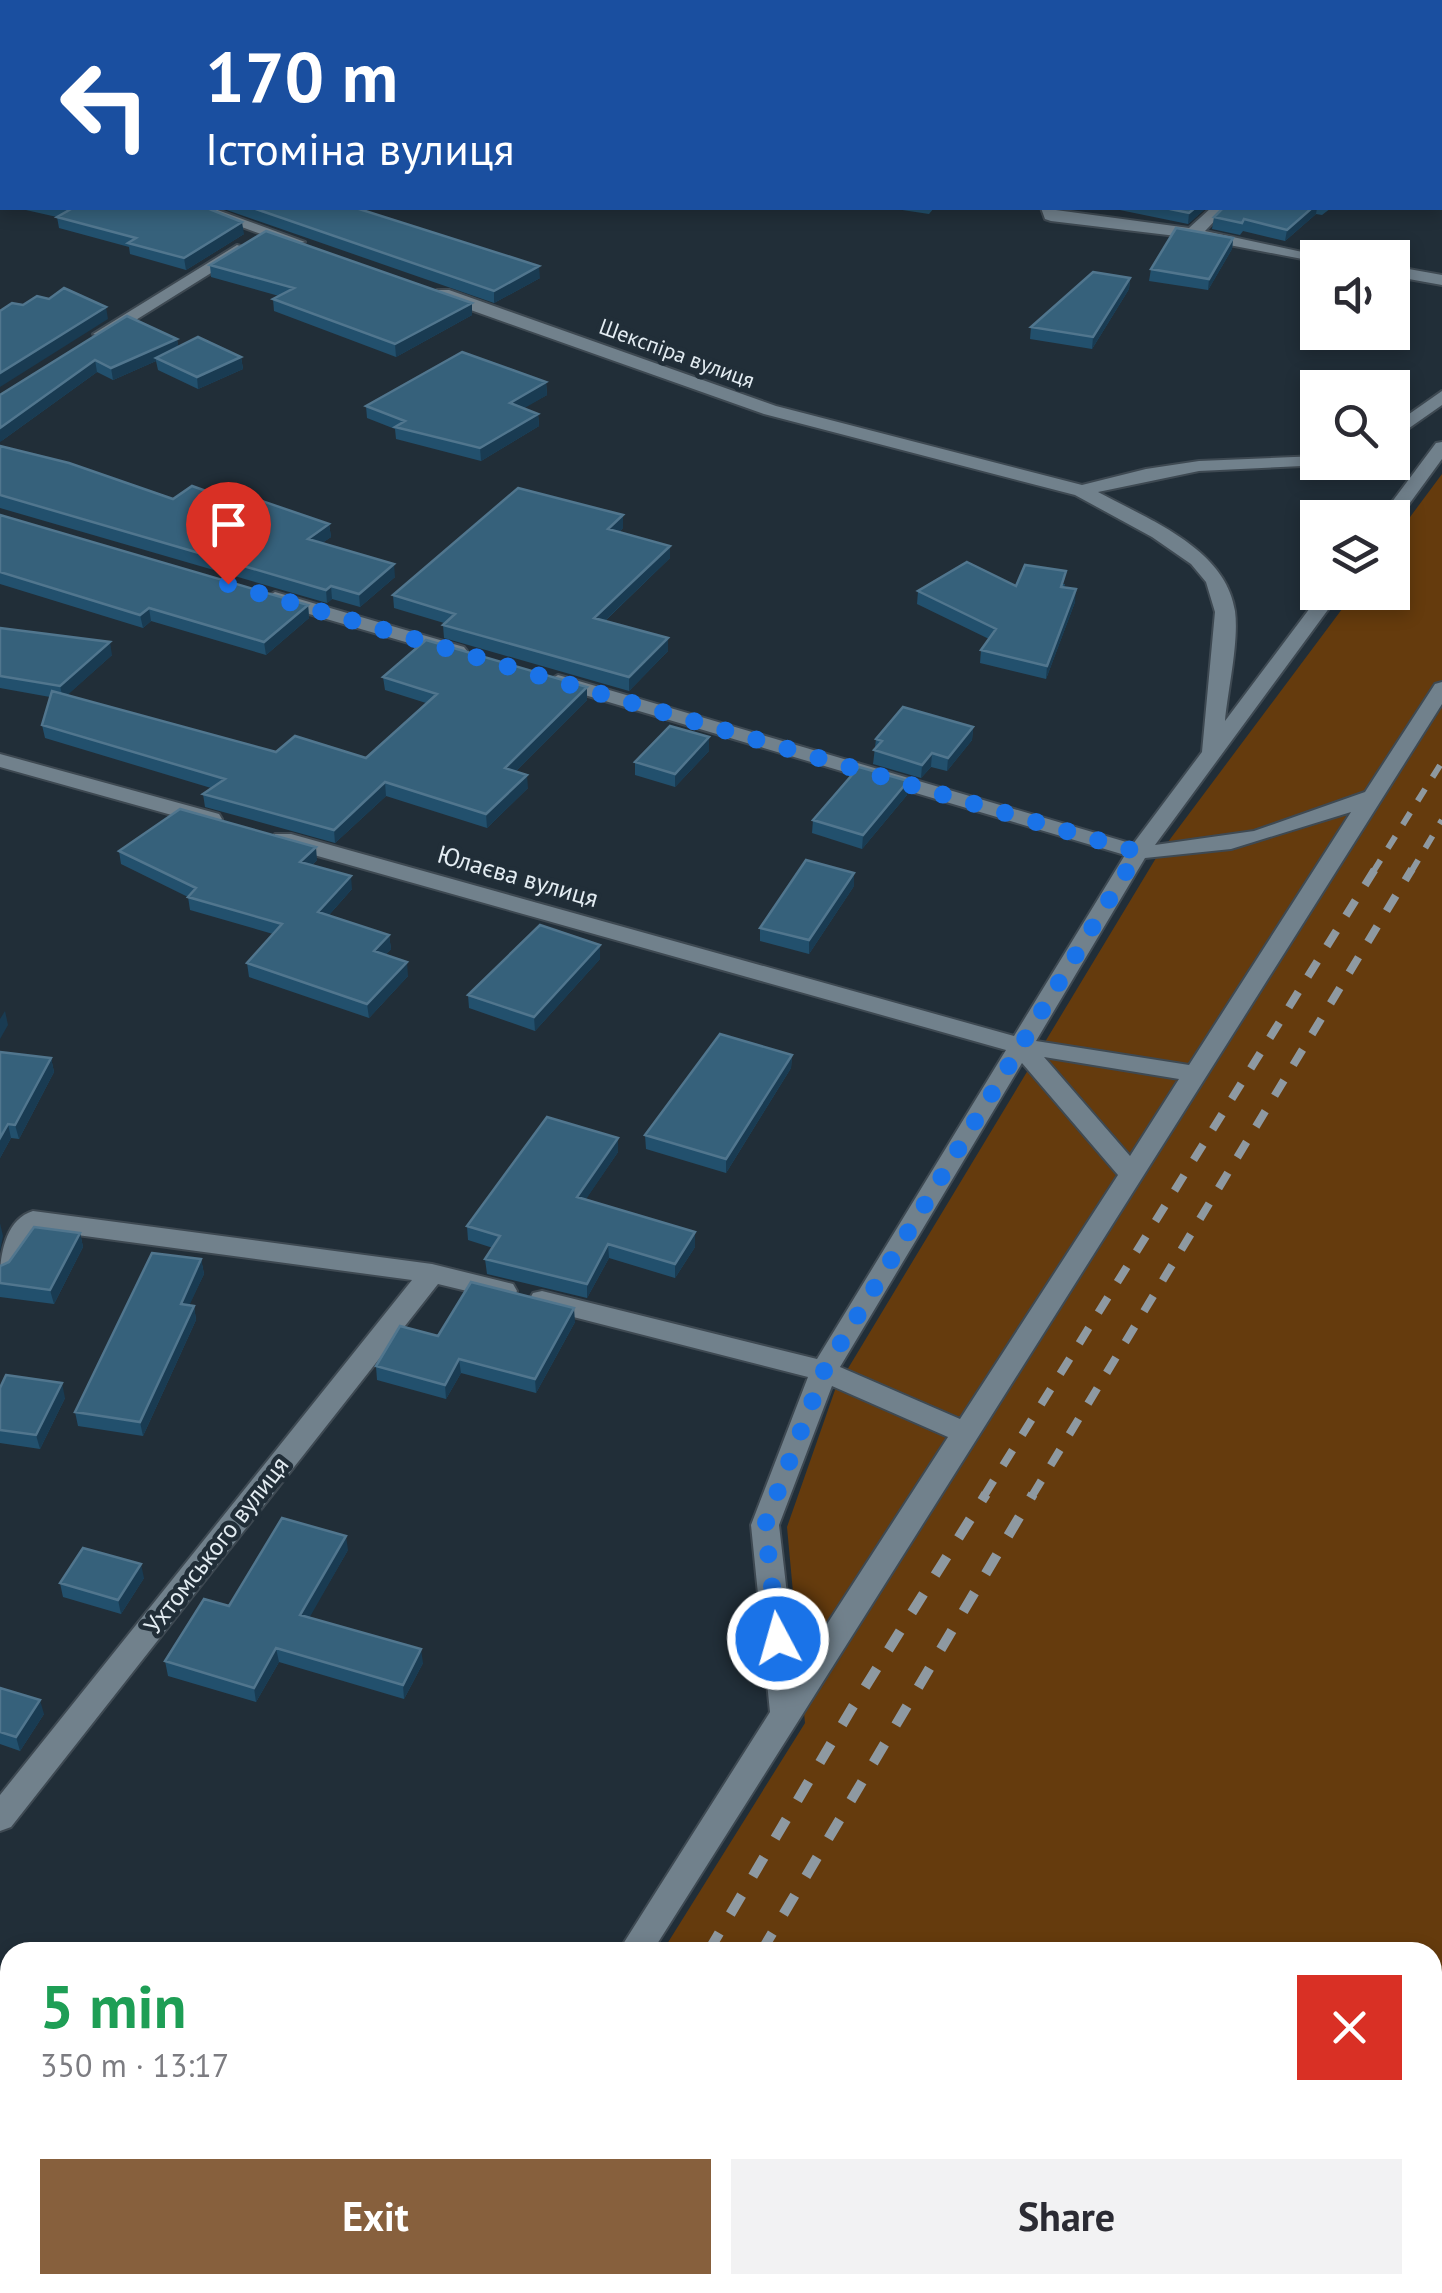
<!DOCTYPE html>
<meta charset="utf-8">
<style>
:root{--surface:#fff;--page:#f2f2f3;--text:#2b2b33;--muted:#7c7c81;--accent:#87603d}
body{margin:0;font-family:"PT Sans",sans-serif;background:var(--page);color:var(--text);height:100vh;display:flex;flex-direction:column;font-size:38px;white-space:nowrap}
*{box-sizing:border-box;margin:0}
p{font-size:32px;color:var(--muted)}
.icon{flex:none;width:55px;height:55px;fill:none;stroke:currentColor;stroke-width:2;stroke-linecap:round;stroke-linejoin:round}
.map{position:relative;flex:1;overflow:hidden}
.side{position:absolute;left:0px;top:1942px;width:1442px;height:352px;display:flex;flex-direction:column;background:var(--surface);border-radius:30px 30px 0 0;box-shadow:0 5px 15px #0003}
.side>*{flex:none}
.hud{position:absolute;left:0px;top:0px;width:1442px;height:210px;box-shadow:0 5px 15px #0003;background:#1a4fa0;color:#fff;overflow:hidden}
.fabs{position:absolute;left:1300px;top:240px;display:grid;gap:20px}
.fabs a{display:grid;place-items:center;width:110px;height:110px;border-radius:0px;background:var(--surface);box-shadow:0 5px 15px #0003;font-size:50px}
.pin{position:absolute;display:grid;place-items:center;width:85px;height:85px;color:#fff;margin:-102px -42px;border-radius:50% 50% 50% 0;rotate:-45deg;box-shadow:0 0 10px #0007}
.pin .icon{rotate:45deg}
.me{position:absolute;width:110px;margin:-55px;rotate:354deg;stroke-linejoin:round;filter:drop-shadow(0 0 8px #0008)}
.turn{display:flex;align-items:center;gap:35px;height:210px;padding:0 40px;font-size:45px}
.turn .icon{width:130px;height:130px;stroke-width:2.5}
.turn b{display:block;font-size:70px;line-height:85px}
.round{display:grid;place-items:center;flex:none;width:105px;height:105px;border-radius:0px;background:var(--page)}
.summary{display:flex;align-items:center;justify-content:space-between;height:170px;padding:0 40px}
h1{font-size:60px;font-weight:700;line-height:75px;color:#1e9e55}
.primary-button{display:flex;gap:20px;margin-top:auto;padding:20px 40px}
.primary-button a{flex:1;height:115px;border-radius:0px;background:var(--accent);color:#fff;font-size:40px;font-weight:700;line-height:115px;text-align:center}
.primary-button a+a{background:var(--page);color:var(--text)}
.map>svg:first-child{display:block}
.green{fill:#653b0d}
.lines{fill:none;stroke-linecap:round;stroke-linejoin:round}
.stream{fill:#185982;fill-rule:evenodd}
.street-casing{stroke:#3e4952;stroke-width:4}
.street{fill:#71818c;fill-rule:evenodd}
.rail-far2{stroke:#8e99a1;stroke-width:6;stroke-dasharray:14 14;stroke-linecap:butt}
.rail-far1{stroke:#8e99a1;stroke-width:8;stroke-dasharray:18 18;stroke-linecap:butt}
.rail{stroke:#8e99a1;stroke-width:10;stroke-dasharray:22 22;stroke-linecap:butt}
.wall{fill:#22506d}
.shaded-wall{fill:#193b52}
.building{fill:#36617b;stroke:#51768e;stroke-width:2.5}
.route{stroke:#1a73e8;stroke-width:18;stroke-dasharray:0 32.4}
.labels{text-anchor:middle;stroke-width:9;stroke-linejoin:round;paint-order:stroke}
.far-street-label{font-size:22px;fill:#e3ecf2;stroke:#212e38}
.street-label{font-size:25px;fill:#e3ecf2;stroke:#212e38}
</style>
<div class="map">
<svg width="1442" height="2293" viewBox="0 0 1442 2293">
<rect width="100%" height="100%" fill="#212e38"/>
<path class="green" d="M1442,474V2293H450L455,2285H1432V1952H662L805,1723L787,1527L835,1390L1156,858L1354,593L1392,592L1393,540Z"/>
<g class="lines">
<path class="stream" d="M618,0H626L628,2H620Z"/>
<g class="street-casing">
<path id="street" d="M0,151L2,152V160L0,161Z
M190,208H212L305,242L291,245Z
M1041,208L1189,228L1211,208H1227L1205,231L1330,258H1318V262L1193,238L1051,221L1045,219Z
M237,245L243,247V253L107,338L93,334Z
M1392,266L1442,275V285L1392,276Z
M437,290H449L776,406L1082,485L1146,469L1199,461L1318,456V462L1324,465L1199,471L1098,492C1147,519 1226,548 1235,611C1239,642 1228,689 1225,721L1322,592H1341L1155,845L1254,831L1365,792L1435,684L1442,682V704L652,1952H618L770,1712L751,1525L808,1377L542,1309L533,1307L529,1300L533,1293L542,1291L817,1359L1006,1050L275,844L272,839L275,834H291L1014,1036L1125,855L551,685L548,681L558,675L565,677L1133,844L1202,752L1215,612L1206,582L1191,564L1152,537L1075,495L764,414L437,298ZM1351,812L1189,1065L1036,1041L1145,858L1231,849ZM1044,1057L1179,1079L1130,1156ZM1022,1063L1118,1175L960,1419L840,1367ZM832,1386L948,1437L796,1672L779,1525Z
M1442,391V405L1392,440V426Z
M1442,442V459L1396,522L1392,523V518H1380L1436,443Z
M275,592L464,647L467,651L457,657L268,602L265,598Z
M0,754L219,814L222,819L211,826L0,767Z
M33,1211L432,1264L513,1284L517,1291L513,1298L504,1300L438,1284L11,1827L0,1831V1795L412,1280L40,1230L9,1274L0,1277C0,1254 6,1219 33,1211Z
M402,2285H440L437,2293H399Z"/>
</g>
<use href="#street" class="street"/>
<path class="rail-far2" d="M1373,872L1442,762
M1411,872L1442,820"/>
<path class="rail-far1" d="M984,1496L1375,869
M1032,1496L1412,869"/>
<path class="rail" d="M708,1952L852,1708L986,1494
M761,1952L1033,1494
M506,2293L511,2285
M565,2293L569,2285"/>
</g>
<path class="wall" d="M1442,0V13L1440,14L1442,18V198L1440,197V2Z
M17,208H207L244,234L186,270L130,254L129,247L59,228L57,217Z
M221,208H367L363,210L540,278L494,303Z
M889,208H934L929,214Z
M1110,208H1206L1188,224Z
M1223,208H1331L1322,215L1316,214L1285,241L1243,231L1240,235L1212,229L1214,217Z
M1233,238L1232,249L1208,290L1149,281L1151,269Z
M210,265L472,315L396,357L274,311L273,299L279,296L211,277Z
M1130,278L1129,289L1092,349L1030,339L1031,327Z
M127,316L177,339L178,347L241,357L243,369L198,389L158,370L156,361L113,380L97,372L0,442Z
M546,382L547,395L523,408L538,414L539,426L481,461L396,439L395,429L367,418L366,406Z
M0,446L173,499L220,496L329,524L331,537L322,543L395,577L360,607L332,599L327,603L0,508Z
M0,515L308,605L309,618L266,655L151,621L143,628L0,584Z
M623,528L619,532L670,546V558L605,621L668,638V651L629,691L444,638L443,625L444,623L394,608L393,595Z
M1065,584L1064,587L1075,602L1046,679L980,663L981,650L989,639L917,604L918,591Z
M0,628L112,655L67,695L276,752L366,758L426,703L385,690L383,677L587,687V700L516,771L528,788L487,828L386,796L335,843L205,807L203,794L211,788L45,738L42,725L50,697L0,688Z
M973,727L972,740L947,771L931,767L921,778L873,764L876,739Z
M709,751L675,787L635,775V762Z
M908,781L907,795L862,849L812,833L813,820Z
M119,851L317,860L312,865L352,889L329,915L389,935L391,949L385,955L408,976L369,1018L249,977L247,963L273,934L190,910L188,897L121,864Z
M854,886L809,954L760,941V928Z
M600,959L535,1031L469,1008L468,995Z
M0,1052L51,1058L54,1072L19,1139L11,1138L0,1158Z
M792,1055L791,1068L726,1173L646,1149L645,1135Z
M618,1138V1152L585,1200L695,1247L675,1278L609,1258L587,1298L487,1274L485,1259L493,1248L468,1240L467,1226Z
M80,1233L83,1247L54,1304L0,1297V1266Z
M201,1259L204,1274L189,1305L194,1306L196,1320L143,1436L78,1426L75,1412Z
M575,1322L536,1393L461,1373L446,1399L377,1380L376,1366L438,1336Z
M0,1388L65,1398L40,1449L0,1443Z
M348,1550L309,1617L423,1663L404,1699L279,1662L256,1702L168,1676L165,1661L229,1606Z
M144,1578L121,1614L63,1597L60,1583Z
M0,1688L44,1714L20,1751L0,1744Z"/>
<path class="shaded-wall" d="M1195,208H1206L1188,224L1189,213Z
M1312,208H1317L1316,214L1285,241L1287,230Z
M242,222L244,234L186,270L184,258Z
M1233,238L1232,249L1208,290L1209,279Z
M539,266L540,278L494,303V291Z
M1130,278L1129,289L1092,349L1093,337Z
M472,303V315L396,357L395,344Z
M106,307L108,319L0,387V373Z
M177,339L179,351L156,358V361L113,380L111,368Z
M241,357L243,369L198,389L197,377Z
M95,360L97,372L0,442V428Z
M546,382L547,395L511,416L510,403Z
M538,414L539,426L481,461L480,448Z
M623,515V528L608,542V529Z
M329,524L331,537L309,552L308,539Z
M670,546V558L594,631V618Z
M394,564L395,577L360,607L359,594Z
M331,586L332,599L327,603L326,590Z
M1076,589L1075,602L1046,679L1047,666Z
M308,605L309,618L266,655L264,642Z
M149,608L151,621L143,628L140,615Z
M668,638V651L629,691V677Z
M110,642L112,655L63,699L60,686Z
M587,687V700L506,781L505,768Z
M973,727L972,740L947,771L948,758Z
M709,737V751L675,787V774Z
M932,753L931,767L921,778L922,765Z
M527,775L528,788L487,828L486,814Z
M908,781L907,795L862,849L863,835Z
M385,782L386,796L335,843L334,830Z
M316,847L317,860L301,875L300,862Z
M854,873V886L809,954V940Z
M351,876L352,889L320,925L318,912Z
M389,935L391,949L375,965L374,951Z
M600,945V959L535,1031L534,1017Z
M407,962L408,976L369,1018L367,1004Z
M5,1011L8,1025L0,1039V1019Z
M792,1055L791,1068L726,1173V1159Z
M51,1058L54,1072L19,1139L15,1125Z
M8,1124L11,1138L0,1158V1138Z
M618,1138V1152L578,1211L577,1197Z
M0,1223L3,1236L0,1251Z
M695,1232V1247L675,1278V1264Z
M80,1233L83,1247L54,1304L50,1290Z
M608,1244L609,1258L587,1298V1284Z
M201,1259L204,1274L183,1319L181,1304Z
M194,1306L196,1320L143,1436L140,1422Z
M574,1308L575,1322L536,1393L535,1379Z
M459,1359L461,1373L446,1399L445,1385Z
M62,1383L65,1398L40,1449L36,1435Z
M346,1536L348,1550L303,1629L300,1615Z
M141,1564L144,1578L121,1614L118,1600Z
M276,1648L279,1662L256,1702L254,1688Z
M421,1649L423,1663L404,1699L403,1685Z
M40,1700L44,1714L20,1751L16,1737Z"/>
<path class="building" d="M833,0H1111L1108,2H832Z
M1328,0H1442V3L1325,2Z
M1440,12L1442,18V186L1440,185Z
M66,208H207L242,222L184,258L128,243L136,238L57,217L71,209Z
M253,208H356L539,266L494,291Z
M1165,208H1195L1189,213Z
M1223,208H1312L1287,230L1244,219L1242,223L1214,217Z
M1176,228L1233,238L1209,279L1151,269Z
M266,231L472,303L395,344L273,299L294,288L210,265Z
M1093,272L1130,278L1093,337L1031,327Z
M64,288L106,307L0,373V311L12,303L23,305L37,296L49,299Z
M127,316L177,339L111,368L95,360L0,428V395Z
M198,337L241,357L197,377L156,358Z
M462,352L546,382L510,403L538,414L480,448L395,427L405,421L366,406Z
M0,446L69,463L173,499L192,486L220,496L230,490L329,524L308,539L394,564L359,594L331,586L326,590L0,495Z
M518,488L623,515L608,529L670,546L594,618L668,638L629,677L443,625L455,614L393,595Z
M0,515L308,605L264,642L149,608L140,615L0,572Z
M967,562L1016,586L1025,565L1066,571L1061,587L1076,589L1047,666L981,650L996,629L918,591Z
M0,628L110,642L60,686L0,676Z
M426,640L587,687L505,768L527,775L486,814L385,782L334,830L203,794L225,779L42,725L52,691L276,752L295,736L366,758L437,694L383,677Z
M903,707L973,727L948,758L932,753L922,765L874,750L882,741L876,739Z
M670,726L709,737L675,774L635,762Z
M859,767L908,781L863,835L813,820Z
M180,809L316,847L300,862L351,876L318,912L389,935L374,951L407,962L367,1004L247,963L282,924L188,897L196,888L119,851Z
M806,860L854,873L809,940L760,928Z
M540,925L600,945L534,1017L468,995Z
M720,1034L792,1055L726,1159L645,1135Z
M0,1052L51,1058L15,1125L8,1124L0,1138Z
M547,1117L618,1138L577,1197L695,1232L675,1264L608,1244L587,1284L485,1259L500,1236L467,1226Z
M34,1227L80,1233L50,1290L0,1283V1266L9,1262Z
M152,1253L201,1259L181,1304L194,1306L140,1422L75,1412Z
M471,1282L574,1308L535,1379L459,1359L445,1385L376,1366L400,1326L438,1336Z
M6,1375L62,1383L36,1435L0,1430V1388Z
M282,1518L346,1536L300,1615L421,1649L403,1685L276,1648L254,1688L165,1661L204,1599L229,1606Z
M83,1548L141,1564L118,1600L60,1583Z
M0,1688L40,1700L16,1737L0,1732Z"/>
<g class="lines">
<path class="route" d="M228,584L1138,852L824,1371L765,1525L778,1639"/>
</g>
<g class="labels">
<g class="far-street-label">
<text transform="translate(677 353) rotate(20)" y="8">Шекспіра вулиця</text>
</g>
<g class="street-label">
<text transform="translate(518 876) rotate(16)" y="9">Юлаєва вулиця</text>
<text transform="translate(216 1545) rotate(-52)" y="9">Ухтомського вулиця</text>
</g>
</g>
</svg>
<div class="fabs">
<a><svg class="icon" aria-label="sound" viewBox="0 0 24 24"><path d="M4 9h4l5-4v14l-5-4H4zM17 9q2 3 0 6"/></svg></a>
<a><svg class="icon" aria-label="search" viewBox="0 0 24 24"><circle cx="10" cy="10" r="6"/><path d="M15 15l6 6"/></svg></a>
<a><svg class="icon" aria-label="layers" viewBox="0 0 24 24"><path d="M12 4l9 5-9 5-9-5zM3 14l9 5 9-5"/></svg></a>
</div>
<div class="pin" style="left:228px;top:584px;background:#d93025"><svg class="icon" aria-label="arrive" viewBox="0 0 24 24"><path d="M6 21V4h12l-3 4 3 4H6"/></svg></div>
<svg class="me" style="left:778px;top:1639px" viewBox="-20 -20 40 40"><circle r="17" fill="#1a73e8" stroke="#fff" stroke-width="3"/><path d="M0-11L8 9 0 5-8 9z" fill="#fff"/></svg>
<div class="hud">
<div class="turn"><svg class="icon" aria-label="left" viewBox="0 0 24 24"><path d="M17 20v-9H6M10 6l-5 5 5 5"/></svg><div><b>170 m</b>Істоміна вулиця</div></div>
</div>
<section class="side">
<div class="summary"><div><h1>5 min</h1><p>350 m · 13:17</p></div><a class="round" style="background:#d93025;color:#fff"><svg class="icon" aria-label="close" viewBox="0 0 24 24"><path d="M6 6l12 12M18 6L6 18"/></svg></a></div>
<div class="primary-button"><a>Exit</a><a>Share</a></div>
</section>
</div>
